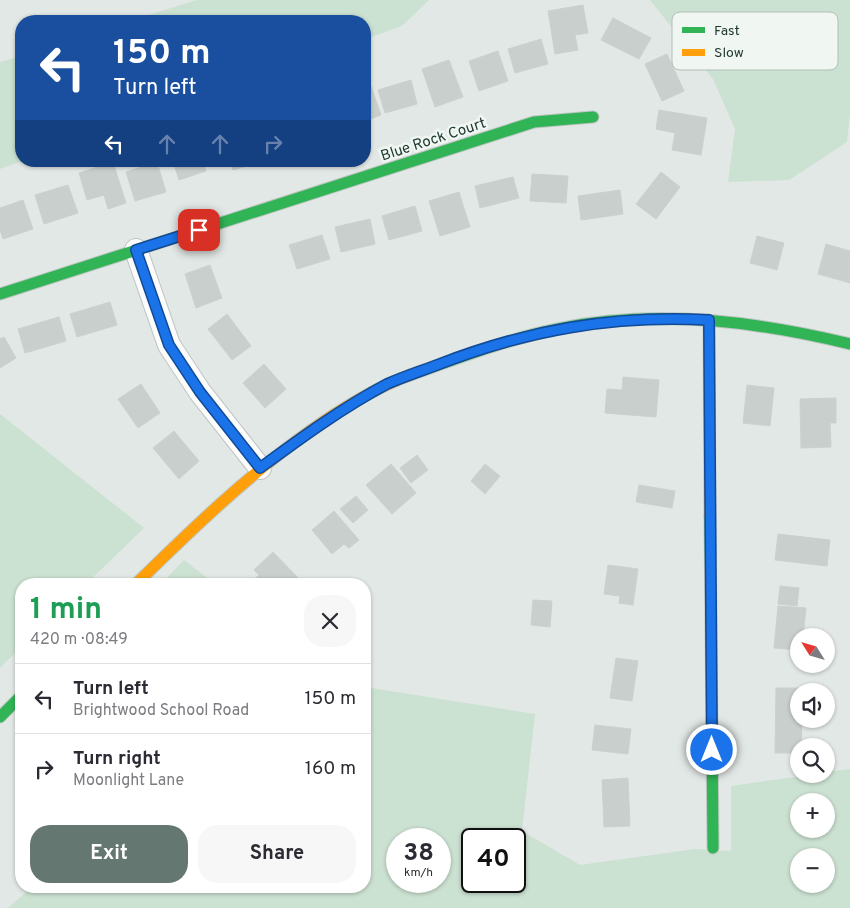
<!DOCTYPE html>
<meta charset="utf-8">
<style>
:root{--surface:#fff;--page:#f7f7f7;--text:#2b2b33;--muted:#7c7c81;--line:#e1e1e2;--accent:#657771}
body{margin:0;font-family:Overpass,sans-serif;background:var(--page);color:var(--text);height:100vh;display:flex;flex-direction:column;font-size:19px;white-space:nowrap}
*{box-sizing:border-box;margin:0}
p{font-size:16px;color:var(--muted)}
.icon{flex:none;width:28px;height:28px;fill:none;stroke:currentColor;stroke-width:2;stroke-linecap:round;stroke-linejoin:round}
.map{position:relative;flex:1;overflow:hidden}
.panel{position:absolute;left:15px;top:578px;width:356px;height:315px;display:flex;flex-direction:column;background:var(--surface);border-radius:20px;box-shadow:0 1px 4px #0004}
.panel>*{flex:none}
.banner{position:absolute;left:15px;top:15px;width:356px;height:152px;border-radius:20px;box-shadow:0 1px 4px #0004;background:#1a4fa0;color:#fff;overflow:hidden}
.needle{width:32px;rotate:307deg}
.controls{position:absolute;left:790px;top:628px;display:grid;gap:10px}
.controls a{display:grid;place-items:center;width:45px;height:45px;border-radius:50%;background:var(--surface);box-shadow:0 1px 4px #0004;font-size:25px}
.speed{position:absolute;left:386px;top:828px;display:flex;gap:10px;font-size:25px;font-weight:700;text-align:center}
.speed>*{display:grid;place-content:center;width:65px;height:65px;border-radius:50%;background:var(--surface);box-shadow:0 1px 4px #0004;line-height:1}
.speed small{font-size:12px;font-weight:400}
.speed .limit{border:2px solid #111;border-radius:8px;background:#fff;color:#111}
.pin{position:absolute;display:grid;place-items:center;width:42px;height:42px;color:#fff;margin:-21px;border-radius:10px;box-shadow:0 2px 8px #0006}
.me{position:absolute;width:55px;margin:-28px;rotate:0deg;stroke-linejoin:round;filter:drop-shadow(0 0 4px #0008)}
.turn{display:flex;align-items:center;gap:18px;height:105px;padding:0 15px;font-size:22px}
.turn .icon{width:65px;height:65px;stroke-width:2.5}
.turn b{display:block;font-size:35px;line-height:42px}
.lanes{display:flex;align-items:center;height:48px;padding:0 15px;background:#0003;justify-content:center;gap:25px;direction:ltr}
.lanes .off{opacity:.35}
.round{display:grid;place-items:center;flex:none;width:52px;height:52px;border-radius:20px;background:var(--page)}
.summary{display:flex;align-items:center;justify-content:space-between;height:85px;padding:0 15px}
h1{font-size:30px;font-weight:700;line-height:38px;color:#1e9e55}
.action{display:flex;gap:10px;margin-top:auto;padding:10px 15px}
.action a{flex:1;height:58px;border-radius:20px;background:var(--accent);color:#fff;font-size:20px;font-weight:700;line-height:58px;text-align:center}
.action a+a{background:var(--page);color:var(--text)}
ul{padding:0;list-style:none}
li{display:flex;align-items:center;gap:15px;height:70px;padding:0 15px;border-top:1px solid var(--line)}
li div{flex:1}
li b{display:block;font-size:19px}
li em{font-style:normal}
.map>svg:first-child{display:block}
.green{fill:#cbe1d1;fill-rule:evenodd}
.building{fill:#c9cfcc;stroke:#cbd1ce}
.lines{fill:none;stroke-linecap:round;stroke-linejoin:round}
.street-casing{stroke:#bfc5c2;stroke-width:24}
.fast-casing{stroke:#bec5c2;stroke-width:13}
.slow-casing{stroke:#bec5c2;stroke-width:13}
.street{stroke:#fbfcfb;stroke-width:22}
.fast{stroke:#30b455;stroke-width:11}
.slow{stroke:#ff9f0a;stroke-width:11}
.route-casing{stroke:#114b97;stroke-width:12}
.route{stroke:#1a73e8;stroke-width:9}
.labels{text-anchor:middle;stroke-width:5;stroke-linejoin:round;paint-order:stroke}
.street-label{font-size:15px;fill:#213a32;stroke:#f0f7f3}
.key{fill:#f0f7f3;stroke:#b2beb9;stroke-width:1}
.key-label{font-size:14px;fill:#213a32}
</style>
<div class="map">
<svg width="850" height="908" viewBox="0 0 850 908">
<rect width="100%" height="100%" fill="#e2e8e5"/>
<path class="green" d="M197,0H429L402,26L365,39V21H129Z
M650,0H850V112L847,142L789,180L728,182L735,129L713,79Z
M21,56L22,161L0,169V62Z
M0,414L144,528L86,584H21V647L0,668Z
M184,560L215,584H161Z
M365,687L535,714L522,831L580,865L695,849L731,851V786L816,774H826V772L850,769V908H8L33,886H365ZM799,801H826V829H799ZM398,839H440V881H398ZM472,839H515V881H472ZM799,856H826V884H799Z"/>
<path class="building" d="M583,5L588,33L575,35L578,50L555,54L548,11Z
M613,18L651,38L639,59L601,40Z
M541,39L548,64L515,73L508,49Z
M498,51L508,81L479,91L469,61Z
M667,54L684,91L662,101L645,64Z
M449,60L463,97L435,107L422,69Z
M411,80L417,104L385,113L378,90Z
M371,86L381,115L365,121V88Z
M659,110L707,118L701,155L672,150L675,133L656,129Z
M173,161H202L206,171L179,180Z
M230,161H252L253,164L233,170Z
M113,162L126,203L108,209L104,195L87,200L79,173Z
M157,162L166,192L135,201L126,172Z
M661,172L680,187L656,219L636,204Z
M532,174L568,176L566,203L530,201Z
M513,177L519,198L480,208L475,186Z
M68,185L78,213L44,224L35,195Z
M620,190L623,214L581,220L578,196Z
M459,192L470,227L440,236L429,201Z
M23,200L33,229L3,239L0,230V208Z
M415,206L422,231L389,240L382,216Z
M370,219L375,244L341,252L335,227Z
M322,235L330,259L297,269L289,245Z
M757,236L784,243L777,270L750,263Z
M826,244L850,251V283L818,274Z
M210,265L222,298L196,308L185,274Z
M110,302L117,325L77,337L70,314Z
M227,314L251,346L232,360L208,329Z
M59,317L66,341L25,353L18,329Z
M4,337L16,358L0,368V339Z
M264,364L286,389L265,408L243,383Z
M623,377L659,380L656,417L605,413L607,389L622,390Z
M141,384L160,413L138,428L118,399Z
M747,385L774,388L770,426L743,423Z
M836,398V423H830L831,447L801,448L800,399Z
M174,431L199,461L179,479L153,448Z
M417,455L428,470L411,483L400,468Z
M391,464L416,493L392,514L366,485Z
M485,464L500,476L485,494L471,481Z
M639,485L675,491L672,508L636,502Z
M356,496L368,510L353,523L340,509Z
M334,511L359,540L349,548L344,544L332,554L312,530Z
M778,534L830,540L827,566L775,560Z
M273,552L304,584H249L259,575L254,570Z
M608,565L638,569L633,605L619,603L620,596L604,594Z
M780,586L799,588L797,606L778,604Z
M533,600L552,601L550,627L531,625Z
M778,606L806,608L803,636H799V650L774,648Z
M616,658L638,661L632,701L610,698Z
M776,688H802V691H799V719H802L801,746H799V753H775Z
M595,725L631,729L628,754L592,750Z
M628,778L630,826L604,827L602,780Z"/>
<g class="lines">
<g class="street-casing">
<path id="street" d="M136,250L169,345L200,392L260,468"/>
</g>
<g class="fast-casing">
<path id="fast" d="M0,294L534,122L593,117
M410,375C459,358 507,339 558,329C654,308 756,321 850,344
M710,516L713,848
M0,717L21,696"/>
</g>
<g class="slow-casing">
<path id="slow" d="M709,320L710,516
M136,584C191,530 247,476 310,431C341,409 374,388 410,375"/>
</g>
<use href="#street" class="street"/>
<use href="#fast" class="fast"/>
<use href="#slow" class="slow"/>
</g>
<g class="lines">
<g class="route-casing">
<path id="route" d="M199,230L136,250L169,345L200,392L260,468C301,438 342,408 387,384C403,377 421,371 437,365C527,330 612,315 709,320L712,750"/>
</g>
<use href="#route" class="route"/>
</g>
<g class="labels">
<g class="street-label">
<text transform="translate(433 139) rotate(-18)" y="5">Blue Rock Court</text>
</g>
</g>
<rect x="672" y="12" width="166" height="58" rx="8" class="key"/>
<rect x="682" y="27" width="23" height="6" fill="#30b455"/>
<rect x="682" y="49" width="23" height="7" fill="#ff9f0a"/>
<g class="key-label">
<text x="714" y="35">Fast</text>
<text x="714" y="57">Slow</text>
</g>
</svg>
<div class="controls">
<a><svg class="needle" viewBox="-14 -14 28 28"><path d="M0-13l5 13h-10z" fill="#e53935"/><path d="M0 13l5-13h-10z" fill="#7c7c81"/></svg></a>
<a><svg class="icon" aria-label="sound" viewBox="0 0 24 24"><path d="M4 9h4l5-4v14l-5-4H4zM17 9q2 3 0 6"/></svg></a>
<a><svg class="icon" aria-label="search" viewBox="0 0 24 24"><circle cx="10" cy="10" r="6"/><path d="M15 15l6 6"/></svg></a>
<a>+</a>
<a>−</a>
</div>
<div class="speed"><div>38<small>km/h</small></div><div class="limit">40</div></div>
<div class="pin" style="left:199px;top:230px;background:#d93025"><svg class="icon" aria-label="arrive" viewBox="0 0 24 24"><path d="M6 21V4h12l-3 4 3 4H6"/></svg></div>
<svg class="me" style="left:712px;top:750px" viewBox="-20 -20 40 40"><circle r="17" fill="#1a73e8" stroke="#fff" stroke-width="3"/><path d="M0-11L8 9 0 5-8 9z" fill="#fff"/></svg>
<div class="banner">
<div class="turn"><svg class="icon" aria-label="left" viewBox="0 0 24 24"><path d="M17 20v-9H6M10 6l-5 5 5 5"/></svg><div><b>150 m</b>Turn left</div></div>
<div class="lanes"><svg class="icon" aria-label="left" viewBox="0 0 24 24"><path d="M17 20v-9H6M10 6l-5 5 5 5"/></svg><svg class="icon off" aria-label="ahead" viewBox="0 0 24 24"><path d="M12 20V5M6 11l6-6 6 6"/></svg><svg class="icon off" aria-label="ahead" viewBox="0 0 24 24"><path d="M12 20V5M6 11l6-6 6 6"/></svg><svg class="icon off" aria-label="right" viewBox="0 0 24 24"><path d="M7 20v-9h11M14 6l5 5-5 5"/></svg></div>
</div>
<section class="panel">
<div class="summary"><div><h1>1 min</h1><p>420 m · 08:49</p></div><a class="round"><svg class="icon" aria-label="close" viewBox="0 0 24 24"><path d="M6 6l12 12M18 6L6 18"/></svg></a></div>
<ul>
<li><svg class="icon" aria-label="left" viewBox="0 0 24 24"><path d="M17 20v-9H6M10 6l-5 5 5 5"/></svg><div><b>Turn left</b><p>Brightwood School Road</p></div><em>150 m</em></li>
<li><svg class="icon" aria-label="right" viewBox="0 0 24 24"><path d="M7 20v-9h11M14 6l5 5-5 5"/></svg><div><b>Turn right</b><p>Moonlight Lane</p></div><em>160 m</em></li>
</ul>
<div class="action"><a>Exit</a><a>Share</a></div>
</section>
</div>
